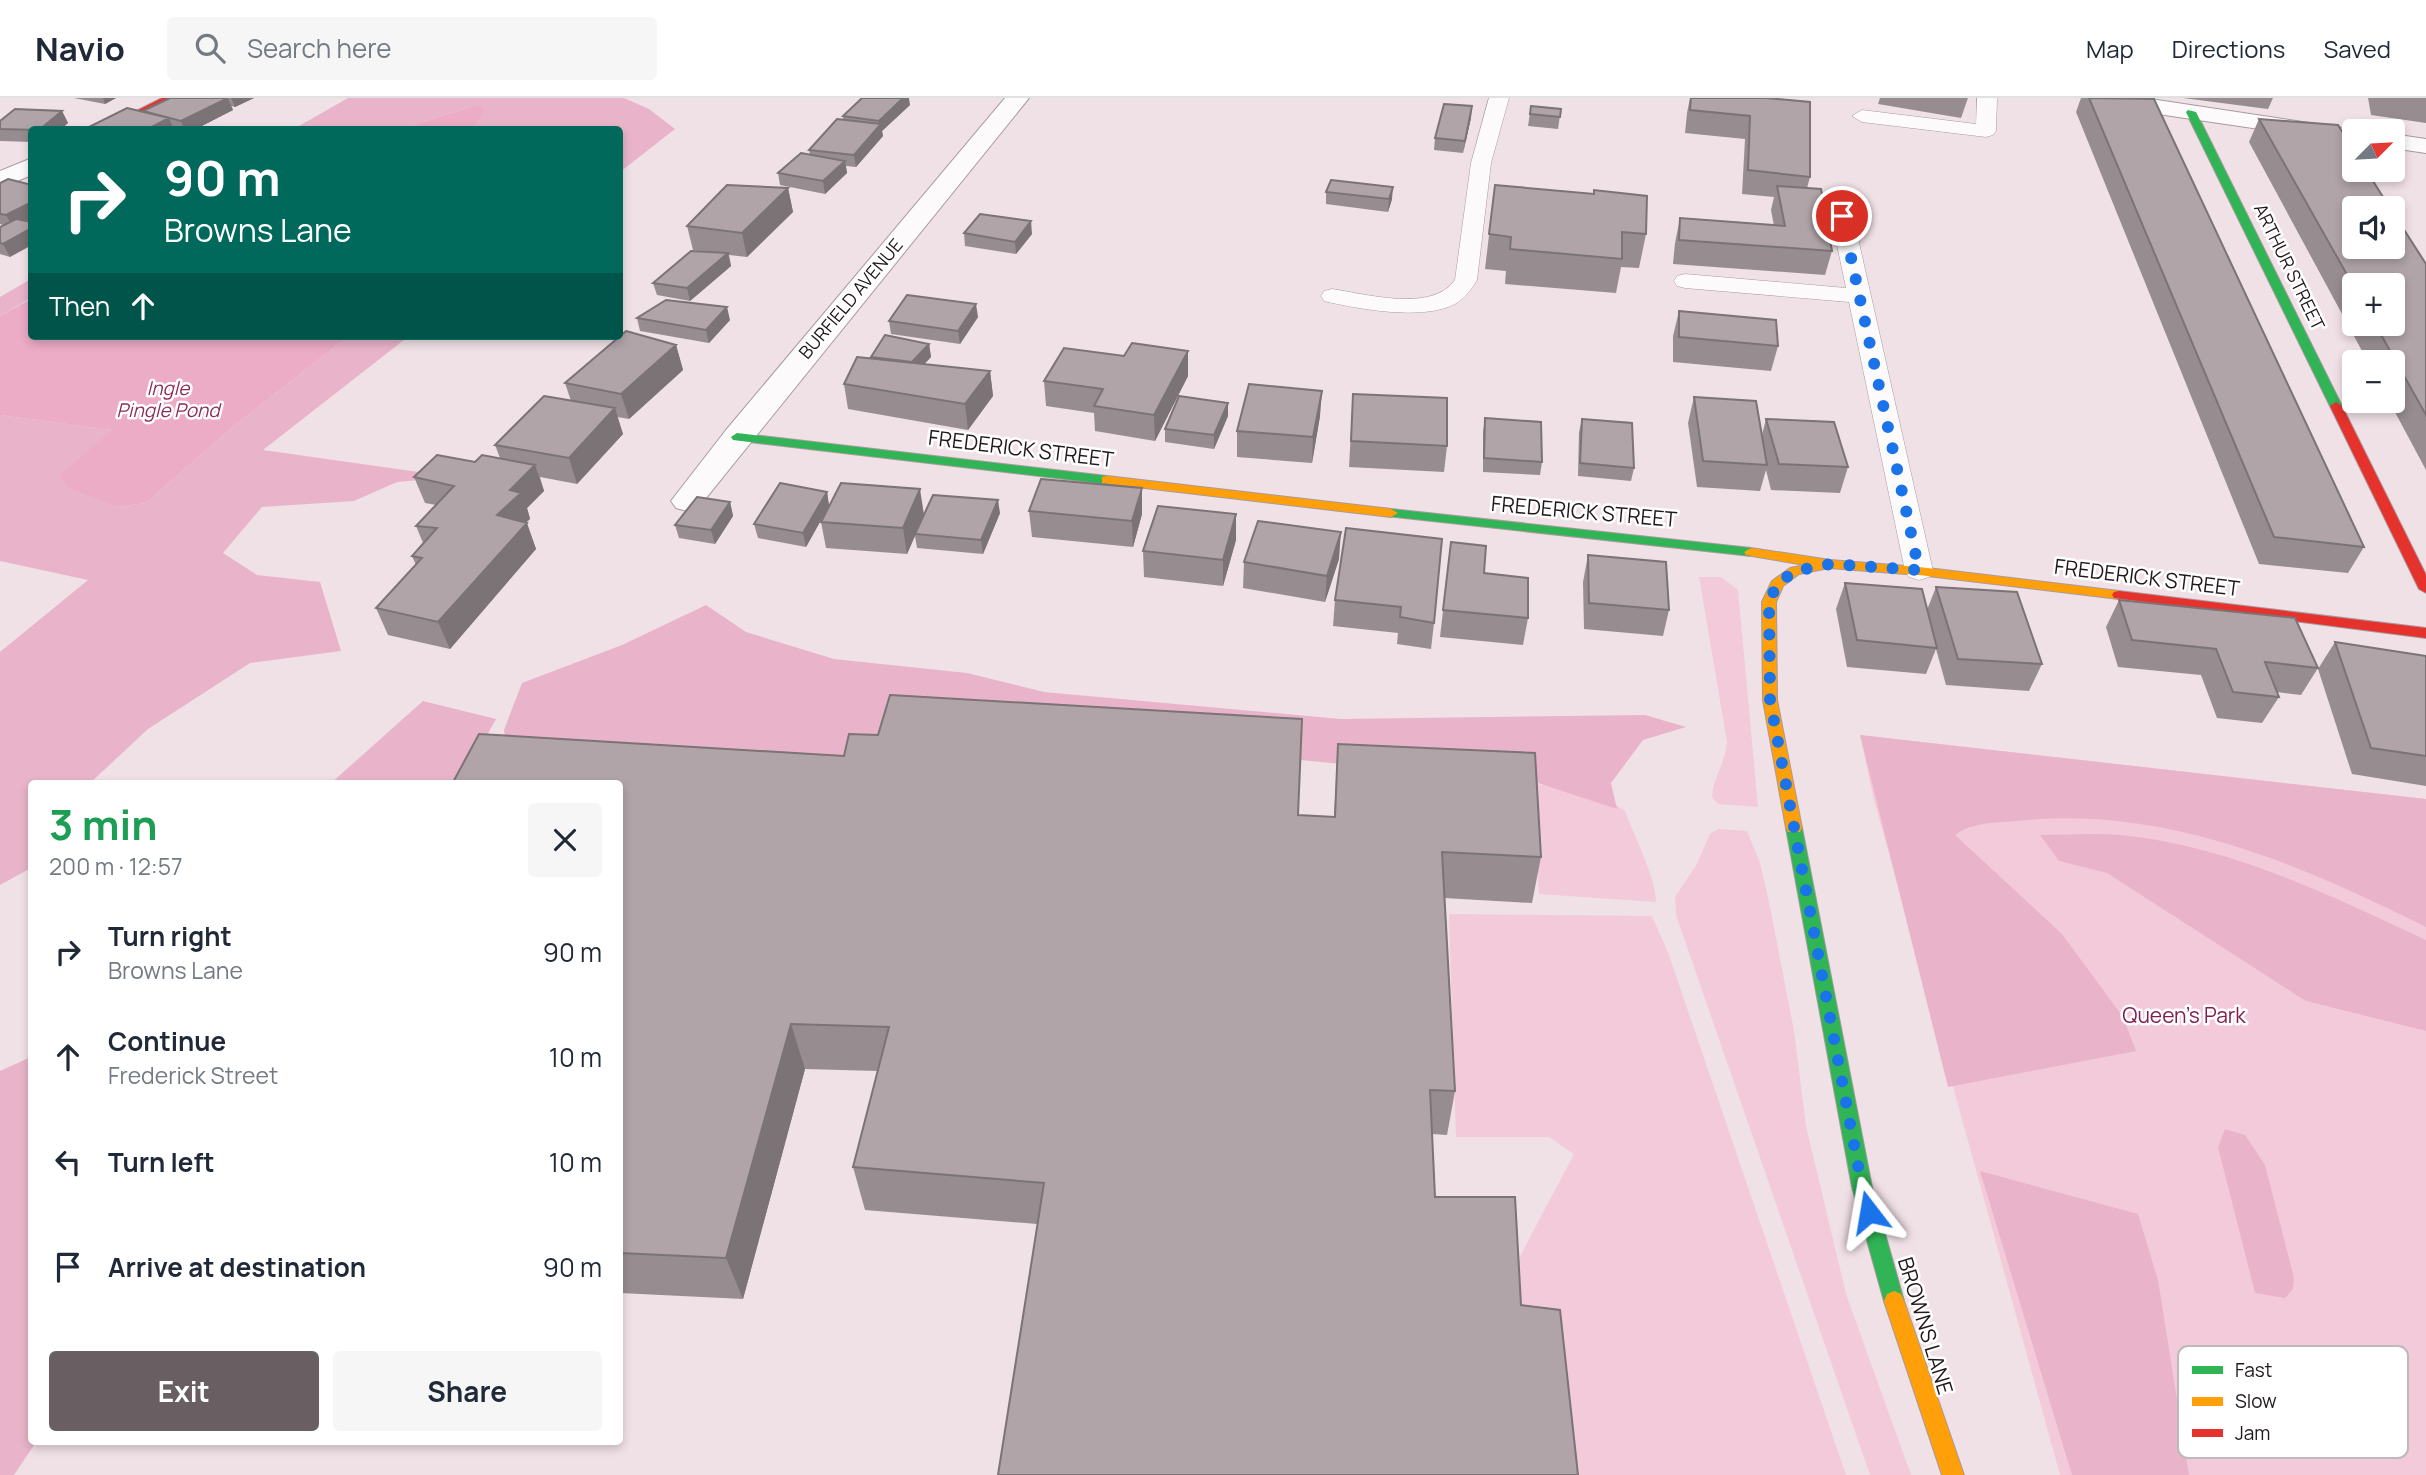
<!DOCTYPE html>
<meta charset="utf-8">
<style>
:root{--surface:#fff;--page:#f6f6f7;--text:#1f2937;--muted:#747a83;--line:#e0e1e3;--accent:#695e62}
body{margin:0;font-family:Manrope,sans-serif;background:var(--page);color:var(--text);height:100vh;display:flex;flex-direction:column;font-size:26px;white-space:nowrap}
*{box-sizing:border-box;margin:0}
p{font-size:23px;color:var(--muted)}
.icon{flex:none;width:38px;height:38px;fill:none;stroke:currentColor;stroke-width:2;stroke-linecap:round;stroke-linejoin:round}
.map{position:relative;flex:1;overflow:hidden}
.drawer{position:absolute;left:28px;top:682px;width:595px;height:665px;display:flex;flex-direction:column;background:var(--surface);border-radius:7px;box-shadow:0 4px 10px #0003}
.drawer>*{flex:none}
.top-card{position:absolute;left:28px;top:28px;width:595px;height:214px;border-radius:7px;box-shadow:0 4px 10px #0003;background:#00695c;color:#fff;overflow:hidden}
.needle{width:46px;rotate:66deg}
.tools{position:absolute;left:2342px;top:21px;display:grid;gap:14px}
.tools a{display:grid;place-items:center;width:63px;height:63px;border-radius:7px;background:var(--surface);box-shadow:0 4px 10px #0003;font-size:35px}
.pin{position:absolute;display:grid;place-items:center;width:60px;height:60px;color:#fff;margin:-30px;border:4px solid #fff;border-radius:50%;box-shadow:0 2px 7px #0007}
.me{position:absolute;width:77px;margin:-38px;rotate:346deg;stroke-linejoin:round;filter:drop-shadow(0 0 5px #0008)}
.turn{display:flex;align-items:center;gap:24px;height:147px;padding:0 21px;font-size:32px}
.turn .icon{width:91px;height:91px;stroke-width:2.5}
.turn b{display:block;font-size:49px;line-height:60px}
.then{display:flex;align-items:center;height:66px;padding:0 21px;background:#0003;gap:14px;font-size:26px}
.round{display:grid;place-items:center;flex:none;width:74px;height:74px;border-radius:7px;background:var(--page)}
.head{display:flex;align-items:center;justify-content:space-between;height:119px;padding:0 21px}
h1{font-size:42px;font-weight:700;line-height:52px;color:#1e9e55}
.button{display:flex;gap:14px;margin-top:auto;padding:14px 21px}
.button a{flex:1;height:80px;border-radius:7px;background:var(--accent);color:#fff;font-size:28px;font-weight:700;line-height:80px;text-align:center}
.button a+a{background:var(--page);color:var(--text)}
ul{padding:0;list-style:none}
li{display:flex;align-items:center;gap:21px;height:105px;padding:0 21px}
li div{flex:1}
li b{display:block;font-size:26px}
li em{font-style:normal}
header{display:flex;align-items:center;gap:42px;box-sizing:border-box;height:98px;padding:0 35px;background:var(--surface);border-bottom:2px solid var(--line)}
header strong{font-size:33px}
nav{display:flex;gap:38px;margin-inline-start:auto;font-size:24px}
.search{width:490px;height:63px;background:var(--page);display:flex;align-items:center;gap:18px;box-sizing:border-box;padding:0 24px;border-radius:7px;color:var(--muted);font-size:26px}
.map>svg:first-child{display:block}
.green{fill:#f3cad9}
.forest{fill:#e9b4c9}
.water{fill:#ecacc5}
.lines{fill:none;stroke-linecap:round;stroke-linejoin:round}
.lane-casing{stroke:#a79b9f;stroke-width:1}
.street-casing{stroke:#a79b9f;stroke-width:2}
.fast-casing{stroke:#a79b9f;stroke-width:2}
.slow-casing{stroke:#a79b9f;stroke-width:2}
.jam-casing{stroke:#a79b9f;stroke-width:2}
.lane{fill:#fdfafb;fill-rule:evenodd}
.street{fill:#fdfafb;fill-rule:evenodd}
.fast{fill:#30b455;fill-rule:evenodd}
.slow{fill:#ff9f0a;fill-rule:evenodd}
.jam{fill:#e5322d;fill-rule:evenodd}
.wall{fill:#978d90;fill-rule:evenodd}
.shaded-wall{fill:#7b7376}
.building{fill:#b0a4a8;stroke:#7b7376;stroke-width:2}
.route{stroke:#1a73e8;stroke-width:12;stroke-dasharray:0 21.6}
.labels{text-anchor:middle;stroke-width:5;stroke-linejoin:round;paint-order:stroke}
.far-street-label{font-size:18px;fill:#21181b;stroke:#fff}
.far-water-label{font-size:19px;font-style:italic;fill:#8c2b5a;stroke:#fff}
.street-label{font-size:21px;fill:#21181b;stroke:#fff}
.park-label{font-size:21px;fill:#7f1e4f;stroke:#fff}
.key{fill:#fff;stroke:#bcbabb;stroke-width:2}
.key-label{font-size:19px;fill:#21181b}
</style>
<header>
<strong>Navio</strong>
<div class="search"><svg class="icon" aria-label="search" viewBox="0 0 24 24"><circle cx="10" cy="10" r="6"/><path d="M15 15l6 6"/></svg>Search here</div>
<nav><a>Map</a><a>Directions</a><a>Saved</a></nav>
</header>
<div class="map">
<svg width="2426" height="1377" viewBox="0 0 2426 1377">
<rect width="100%" height="100%" fill="#f0e1e6"/>
<path class="green" d="M1699,479H1721L1738,492L1758,709L1718,706L1712,699C1714,676 1725,667 1727,644Z
M1860,637L2426,701V1377H2060L1873,698Z
M1532,685L1604,700L1625,713C1634,738 1656,780 1656,804L1539,796Z
M1718,731L1747,733L1760,765L1770,809L1794,933L1806,1028L1846,1196L1911,1377H1870L1676,817L1675,799L1697,766L1710,736Z
M1449,816L1652,818L1669,857L1846,1377H1566L1522,1241L1516,1166L1574,1056L1549,1039H1456Z"/>
<path class="forest" d="M348,0H624L649,11L675,31L620,74V32L473,31L481,21L474,8L400,31L292,32Z
M31,181V200L0,218V199Z
M349,238H409L263,352L475,382L442,380L397,384L354,403L262,409L223,455L257,477L320,484L341,553L250,565L148,631L89,686H32L31,770L0,787V554L88,482L0,463V317L113,332L60,378L119,409L146,405L234,328Z
M706,507L746,534L834,561L967,575L1044,594L1341,621L1645,617L1686,629L1643,642L1611,685L1617,711L1538,685L1217,654L793,679L511,675L504,632L522,585L622,547Z
M423,603L496,621L460,686H330Z
M1860,637L2426,701V829C2298,765 2162,707 2016,723C1995,725 1972,724 1955,737L2062,836L2123,919L2136,953L1948,989Z
M2040,737C2067,737 2094,735 2120,737C2228,747 2330,797 2426,842V933L2306,903L2107,775L2059,763Z
M31,959L32,1344H36L14,1377H0V973Z
M2225,1031L2245,1037L2265,1067L2294,1180L2293,1191L2285,1200L2255,1195L2218,1049Z
M1980,1073L2138,1116L2158,1182L2189,1377H2072Z"/>
<path class="water" d="M474,8L484,9L481,21L473,31H400Z
M31,201L32,238H349L234,328L146,405L119,409L69,390L60,377L112,332L0,317V218Z"/>
<g class="lines">
<g class="lane-casing">
<path id="lane" d="M1489,0H1509L1491,65L1477,182C1471,192 1465,200 1455,206C1423,223 1358,211 1324,203L1321,198L1324,193L1332,191C1366,196 1432,215 1455,182L1471,65Z
M1977,0H1997L1996,33L1993,37L1986,39L1862,24L1852,18L1862,12L1976,26Z
M1842,112L1849,114L1853,118L1933,473L1929,479L1919,482L1909,479L1905,473L1849,204L1685,190L1677,188L1674,183L1677,178L1685,176L1846,190L1831,118L1835,114Z"/>
</g>
<g class="street-casing">
<path id="street" d="M1005,0H1029L698,410L687,413L676,410L671,403L726,332Z
M2085,0H2144L2363,33H2354V45L2097,7L2089,5Z
M2392,36L2426,41V55L2392,50Z
M32,60V77L0,90V73Z"/>
</g>
<g class="fast-casing">
<path id="fast" d="M2188,12L2196,14L2342,308L2340,311L2336,312L2330,308L2186,14Z
M737,335L1107,378L1113,382L1107,386L733,342L731,339Z
M1391,411L1751,450L1758,454L1751,458L1386,418V412Z
M1794,724L1800,726L1802,730L1872,1089L1904,1203L1901,1210L1894,1213L1887,1210L1884,1203L1852,1089L1786,730L1788,726Z"/>
</g>
<g class="slow-casing">
<path id="slow" d="M1107,378L1391,411L1398,415L1391,419L1102,385V379Z
M1751,450L1830,462L1919,469L2119,493L2126,497L2119,501L1919,477L1829,470L1799,476L1783,488L1776,504L1777,602L1802,730L1800,734H1788L1786,730L1763,602L1762,504L1772,483L1790,470L1805,467L1746,457L1744,454Z
M1894,1193L1901,1196L1904,1203L1964,1377H1942L1884,1203L1887,1196Z"/>
</g>
<g class="jam-casing">
<path id="jam" d="M162,0H174L113,32H99Z
M2336,304L2342,308L2426,477V495L2419,491L2330,308Z
M2119,493L2426,530V540L2114,500L2112,497L2114,494Z"/>
</g>
<use href="#lane" class="lane"/>
<use href="#street" class="street"/>
<use href="#fast" class="fast"/>
<use href="#slow" class="slow"/>
<use href="#jam" class="jam"/>
</g>
<path class="wall" d="M74,0H116L105,6Z
M170,0H254L235,9L231,8L233,12L194,32H83L143,14Z
M1690,0H1766L1810,79L1807,90L1832,153L1825,177L1673,166L1675,145L1680,120L1774,128L1771,112L1774,99L1742,96L1745,41L1685,35L1687,15Z
M1880,0H1968L1961,20L1878,6Z
M2081,0H2148L2364,449L2348,475L2259,466L2076,14Z
M2183,0H2273L2268,11Z
M2368,0H2426V25L2371,17Z
M910,7L882,33L883,38L856,69L846,68L847,75L825,96L780,87L778,75L810,57L809,52L843,22V18Z
M1531,8L1561,11L1558,31L1528,28Z
M62,13L68,25L60,32H32V44L0,43V23Z
M1471,20L1463,55L1434,52L1435,40Z
M2259,21L2426,166V372L2389,303H2392V264H2368L2249,44ZM2354,187L2392,226H2354Z
M0,85L32,87V120L26,123L10,159L0,156V129L3,127L0,126Z
M1495,87L1646,136L1639,170L1621,169L1616,195L1505,186L1506,173L1485,171Z
M788,90L793,114L747,159L729,157L731,168L690,203L657,197L653,185L705,154L693,152L687,128Z
M1326,94L1392,101L1388,114L1326,106Z
M964,135L1032,136L1016,156L965,148Z
M1679,213L1778,248L1771,273L1673,264V238Z
M978,219L960,246L891,236L889,223Z
M637,220L730,222L709,245L640,233Z
M929,246L931,259L924,266L990,273L993,298L968,332L848,311L844,286L871,261V259Z
M676,247L683,272L629,321L617,319L623,336L577,386L540,379L544,393L527,410L530,421L526,424L536,451L450,551L388,537L376,510L416,467L412,458L423,445L416,428L436,407L425,405L414,379L475,364L500,360L495,347L571,303L565,285Z
M1188,253V278L1155,343L1095,333L1094,315L1046,308L1044,283L1124,258Z
M1353,296L1447,348L1444,374L1349,369Z
M1694,299L1762,337L1766,321L1848,369L1840,395L1771,392L1766,372L1760,393L1697,389L1688,325Z
M1228,305V318L1214,351L1165,344V331Z
M1320,318L1312,365L1237,359V333Z
M1485,320L1542,364L1540,377L1483,374V334Z
M1582,321L1634,370L1631,383L1578,378L1579,334Z
M827,394L829,407L924,416L1000,415L983,456L917,450L915,438L907,456L826,450L821,424L827,411L806,449L758,440L754,426Z
M730,404L733,418L715,446L679,440L675,427Z
M1029,413L1142,416L1133,449L1032,439Z
M1346,430L1434,525L1431,551L1397,546L1398,535L1333,528L1335,502Z
M1236,442L1223,488L1144,479L1143,453Z
M1451,444L1528,520L1523,547L1440,539Z
M1588,457L1669,512L1663,538L1584,531L1583,484Z
M1339,461L1325,504L1243,490L1244,464Z
M1845,485L1927,512L1936,489L2042,566L2029,593L1946,587L1936,551L1926,576L1847,569L1836,511Z
M2119,502L2318,570L2301,597L2277,594L2279,599L2262,625L2217,620L2201,577L2118,569L2106,529Z
M2335,544L2426,558V688L2352,676L2318,571Z
M1338,646L1541,759L1532,805L1444,800L1455,993L1447,1037L1432,1036L1435,1099L1521,1207L1578,1377L1037,1126L865,1112L853,1069L878,973L805,971L743,1201L620,1195V686L1334,719Z"/>
<path class="shaded-wall" d="M103,0H116L105,6Z
M228,0L233,12L194,32H185L181,23Z
M231,0H254L235,9Z
M903,0H909L910,7L882,33L883,38L856,69L854,57L879,28V23Z
M1472,8L1471,20L1463,55L1465,43Z
M62,13L68,25L60,32H39Z
M169,20L174,32H146Z
M845,63L847,75L825,96L823,83Z
M1393,89L1392,101L1388,114L1389,101Z
M788,90L793,114L747,159L742,135Z
M32,104V120L13,130L6,117Z
M1031,123L1032,136L1016,156L1015,144Z
M32,130V147L10,159L3,146Z
M728,155L731,168L690,203L687,190Z
M976,206L978,219L960,246L958,233Z
M727,209L730,222L709,245L706,232Z
M929,246L931,259L914,277L912,264Z
M676,247L683,272L629,321L621,296Z
M1188,253V278L1155,343L1154,317Z
M990,273L993,298L968,332L965,306Z
M1322,293L1320,318L1312,365L1313,339Z
M1228,305V318L1214,351V337Z
M615,310L623,336L577,386L569,360Z
M535,367L544,393L527,410L530,421L507,443L497,417L510,392Z
M1142,390V416L1133,449L1132,423Z
M920,391L924,417L907,456L903,430Z
M827,394L829,408L806,449L803,435Z
M998,402L1000,415L983,456L981,442Z
M730,404L733,418L715,446L711,432Z
M1236,416V442L1223,488V462Z
M527,425L536,451L450,551L438,524Z
M1341,434L1339,461L1325,504L1327,478Z
M791,926L805,971L743,1201L726,1160Z"/>
<path class="building" d="M170,0H228L181,23L143,13Z
M862,0H903L879,23L843,18Z
M1691,0H1766L1810,4V79L1748,72L1750,18L1690,12Z
M2089,0L2154,1L2364,449L2274,439Z
M1444,6L1472,8L1465,43L1435,40Z
M1531,8L1561,11L1560,19L1530,16Z
M127,10L169,20L146,32H83Z
M15,11L62,13L39,32L0,31V23Z
M837,21L881,26L854,57L809,52Z
M2259,21L2338,27L2354,52V72H2366L2390,110H2354V149H2392V113L2426,166V317L2375,226H2392V187H2354V189Z
M801,55L845,63L823,83L778,75Z
M8,81L32,87V104L6,117L0,116V85Z
M1331,82L1393,89L1389,101L1326,94Z
M727,87L788,90L742,135L687,128Z
M1495,87L1594,96V92L1647,98L1646,136L1622,134V161L1510,151L1511,139L1489,136Z
M1777,88L1821,91L1832,153L1679,142L1680,120L1785,128Z
M980,116L1031,123L1015,144L964,135Z
M16,121L32,124V130L3,146L0,145V129Z
M691,153L728,155L687,190L653,185Z
M907,197L976,206L958,233L889,223Z
M666,202L727,209L706,232L637,220Z
M1679,213L1776,222L1778,248L1679,239Z
M626,233L676,247L621,296L565,285Z
M885,237L929,246L912,264L871,259Z
M1132,245L1188,253L1154,317L1094,308L1103,291L1044,283L1064,250L1124,258Z
M857,259L990,273L965,306L844,286Z
M1249,286L1322,293L1313,339L1237,333Z
M1353,296L1447,300V348L1351,343Z
M544,298L615,310L569,360L495,347Z
M1179,298L1228,305L1214,337L1165,331Z
M1694,299L1756,303L1767,367L1703,363Z
M1485,320L1541,324L1542,364L1484,360Z
M1582,321L1632,325L1634,370L1580,365Z
M1766,321L1834,324L1848,369L1779,366Z
M437,357L475,364L482,357L535,367L510,392L521,395L497,417L527,425L438,524L376,510L422,460L412,458L437,430L416,428L454,388L414,379Z
M1041,381L1142,390L1132,423L1029,413Z
M780,385L827,394L803,435L754,426Z
M841,385L920,391L903,430L821,424Z
M933,397L998,402L981,442L915,436Z
M697,399L730,404L711,432L675,427Z
M1158,408L1236,416L1223,462L1143,453Z
M1258,423L1341,434L1327,478L1244,464Z
M1346,430L1442,441L1434,525L1400,519L1401,509L1335,502Z
M1451,444L1486,448L1484,475L1528,480V520L1443,512Z
M1588,457L1666,464L1669,512L1589,505Z
M1845,485L1922,491L1937,550L1857,542Z
M1936,489L2017,494L2042,566L1958,561Z
M2119,502L2295,520L2318,570L2265,564L2279,599L2233,594L2216,551L2132,542Z
M2335,544L2426,558V658L2371,650Z
M890,597L1302,621L1298,717L1335,719L1338,646L1535,655L1541,759L1442,754L1455,993L1430,992L1435,1099H1515L1521,1207L1560,1212L1578,1377H998L1044,1085L853,1069L889,929L791,926L726,1160L620,1155V686H452L479,636L844,658L849,636L878,637Z"/>
<g class="lines">
<path class="route" d="M1842,118L1919,472L1830,466L1795,473L1777,486L1769,504L1770,602L1862,1089L1869,1114"/>
</g>
<g class="labels">
<g class="far-street-label">
<text transform="translate(2289 169) rotate(64)" y="6">ARTHUR STREET</text>
<text transform="translate(851 201) rotate(-50)" y="6">BURFIELD AVENUE</text>
</g>
<g class="far-water-label">
<text x="168" y="297">Ingle<tspan x="168" dy="22">Pingle Pond</tspan></text>
</g>
<g class="street-label">
<text transform="translate(1021 351) rotate(7)" y="7">FREDERICK STREET</text>
<text transform="translate(1584 414) rotate(5)" y="7">FREDERICK STREET</text>
<text transform="translate(2147 480) rotate(7)" y="7">FREDERICK STREET</text>
<text transform="translate(1925 1228) rotate(73)" y="7">BROWNS LANE</text>
</g>
<g class="park-label">
<text x="2184" y="925">Queen's Park</text>
</g>
</g>
<rect x="2178" y="1248" width="230" height="112" rx="10" class="key"/>
<rect x="2192" y="1268" width="31" height="8" fill="#30b455"/>
<rect x="2192" y="1299" width="31" height="9" fill="#ff9f0a"/>
<rect x="2192" y="1331" width="31" height="8" fill="#e5322d"/>
<g class="key-label">
<text x="2235" y="1279">Fast</text>
<text x="2235" y="1310">Slow</text>
<text x="2235" y="1342">Jam</text>
</g>
</svg>
<div class="tools">
<a><svg class="needle" viewBox="-14 -14 28 28"><path d="M0-13l5 13h-10z" fill="#e53935"/><path d="M0 13l5-13h-10z" fill="#747a83"/></svg></a>
<a><svg class="icon" aria-label="sound" viewBox="0 0 24 24"><path d="M4 9h4l5-4v14l-5-4H4zM17 9q2 3 0 6"/></svg></a>
<a>+</a>
<a>−</a>
</div>
<div class="pin" style="left:1842px;top:118px;background:#d93025"><svg class="icon" aria-label="arrive" viewBox="0 0 24 24"><path d="M6 21V4h12l-3 4 3 4H6"/></svg></div>
<svg class="me" style="left:1869px;top:1114px" viewBox="-20 -20 40 40"><path d="M0-17L14 15 0 8-14 15z" fill="#1a73e8" stroke="#fff" stroke-width="4"/></svg>
<div class="top-card">
<div class="turn"><svg class="icon" aria-label="right" viewBox="0 0 24 24"><path d="M7 20v-9h11M14 6l5 5-5 5"/></svg><div><b>90 m</b>Browns Lane</div></div>
<div class="then">Then<svg class="icon" aria-label="ahead" viewBox="0 0 24 24"><path d="M12 20V5M6 11l6-6 6 6"/></svg></div>
</div>
<section class="drawer">
<div class="head"><div><h1>3 min</h1><p>200 m · 12:57</p></div><a class="round"><svg class="icon" aria-label="close" viewBox="0 0 24 24"><path d="M6 6l12 12M18 6L6 18"/></svg></a></div>
<ul>
<li><svg class="icon" aria-label="right" viewBox="0 0 24 24"><path d="M7 20v-9h11M14 6l5 5-5 5"/></svg><div><b>Turn right</b><p>Browns Lane</p></div><em>90 m</em></li>
<li><svg class="icon" aria-label="ahead" viewBox="0 0 24 24"><path d="M12 20V5M6 11l6-6 6 6"/></svg><div><b>Continue</b><p>Frederick Street</p></div><em>10 m</em></li>
<li><svg class="icon" aria-label="left" viewBox="0 0 24 24"><path d="M17 20v-9H6M10 6l-5 5 5 5"/></svg><div><b>Turn left</b></div><em>10 m</em></li>
<li><svg class="icon" aria-label="arrive" viewBox="0 0 24 24"><path d="M6 21V4h12l-3 4 3 4H6"/></svg><div><b>Arrive at destination</b></div><em>90 m</em></li>
</ul>
<div class="button"><a>Exit</a><a>Share</a></div>
</section>
</div>
